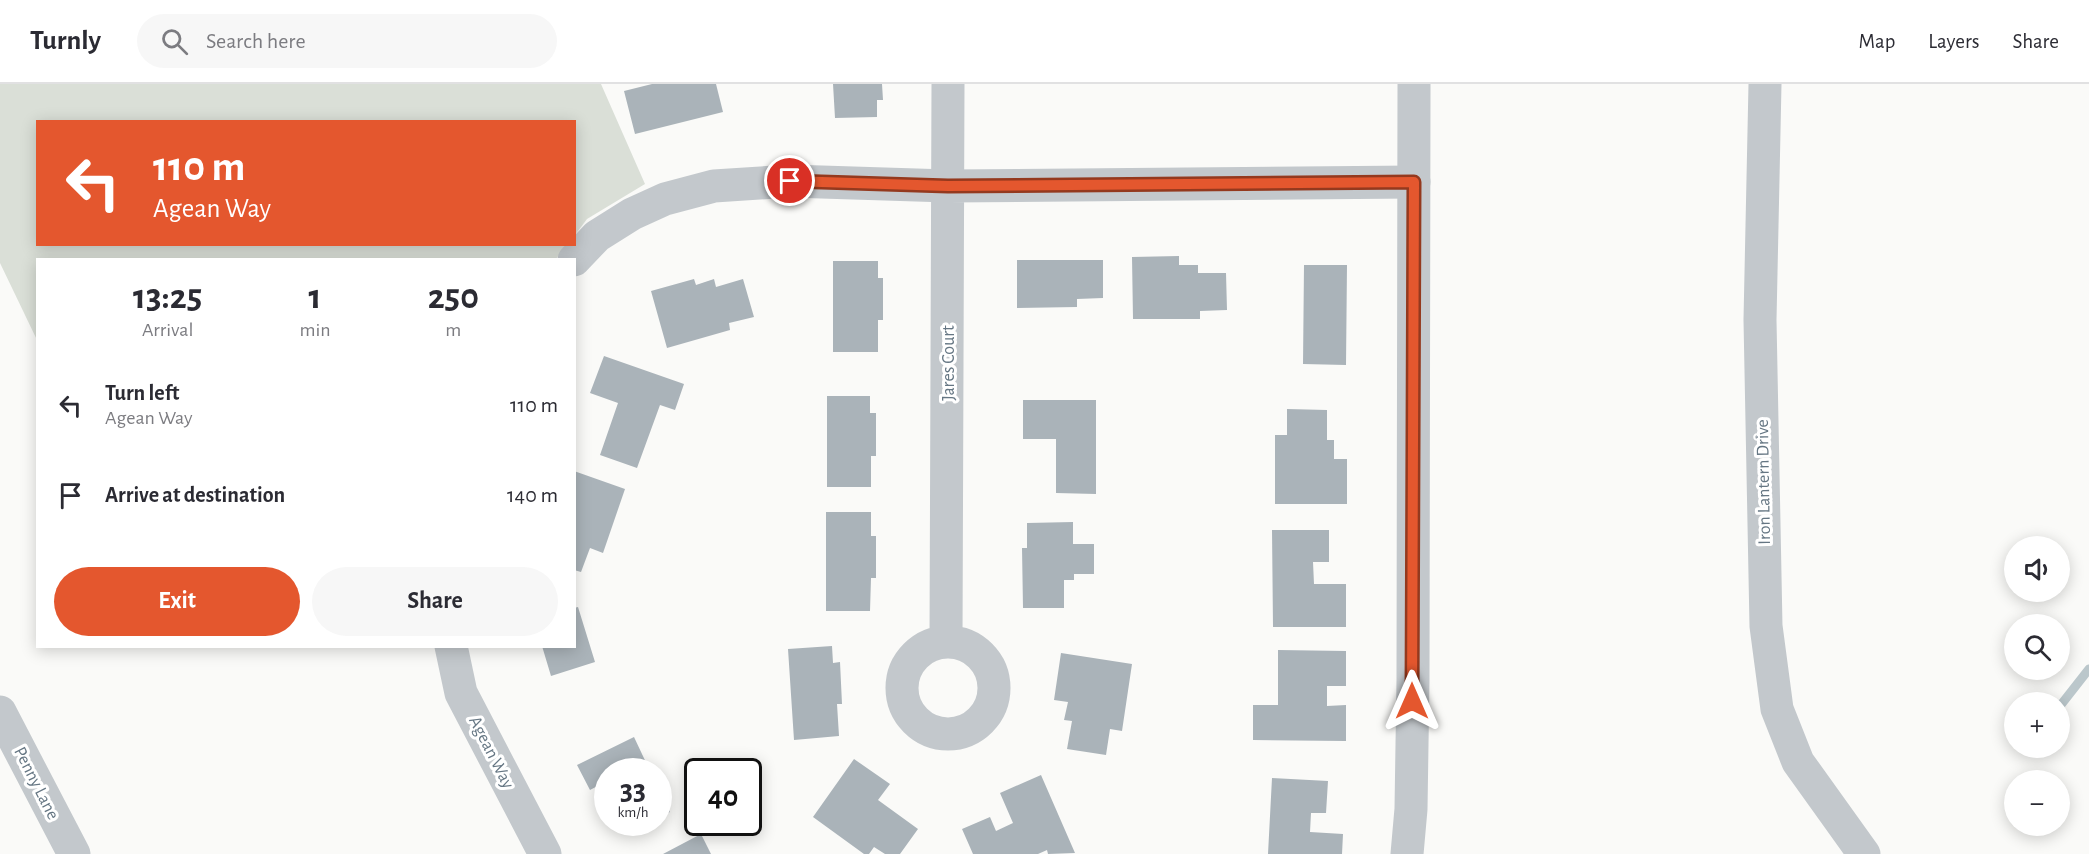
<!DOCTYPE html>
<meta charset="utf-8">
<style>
:root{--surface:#fff;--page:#f7f7f7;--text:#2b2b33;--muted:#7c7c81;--line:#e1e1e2;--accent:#e4572e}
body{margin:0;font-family:"Alegreya Sans",sans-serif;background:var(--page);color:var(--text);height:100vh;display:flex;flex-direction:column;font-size:22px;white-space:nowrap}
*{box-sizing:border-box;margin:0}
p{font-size:20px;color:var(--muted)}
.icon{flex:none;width:33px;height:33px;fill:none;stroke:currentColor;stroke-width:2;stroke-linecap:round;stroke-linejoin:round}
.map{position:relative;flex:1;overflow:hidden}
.drawer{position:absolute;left:36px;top:174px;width:540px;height:390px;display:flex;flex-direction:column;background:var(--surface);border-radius:0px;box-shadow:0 3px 15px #0003}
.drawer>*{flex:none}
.top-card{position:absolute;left:36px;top:36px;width:540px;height:126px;border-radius:0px;box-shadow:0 3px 15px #0003;background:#e4572e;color:#fff;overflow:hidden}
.fabs{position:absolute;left:2004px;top:452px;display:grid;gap:12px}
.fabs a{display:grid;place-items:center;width:66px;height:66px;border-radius:50%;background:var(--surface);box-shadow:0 3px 15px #0003;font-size:30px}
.speed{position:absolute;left:594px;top:674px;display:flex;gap:12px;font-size:30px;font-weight:700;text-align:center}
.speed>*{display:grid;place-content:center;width:78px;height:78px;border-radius:50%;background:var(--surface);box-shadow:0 3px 15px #0003;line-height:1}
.speed small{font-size:15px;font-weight:400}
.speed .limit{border:3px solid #111;border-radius:9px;background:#fff;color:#111}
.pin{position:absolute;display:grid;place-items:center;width:51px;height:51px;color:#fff;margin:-26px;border:3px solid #fff;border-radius:50%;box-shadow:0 2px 6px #0007}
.me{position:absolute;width:66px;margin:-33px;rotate:0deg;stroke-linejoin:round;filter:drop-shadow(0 0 4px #0008)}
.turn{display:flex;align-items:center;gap:21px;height:126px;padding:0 18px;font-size:27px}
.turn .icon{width:78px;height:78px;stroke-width:2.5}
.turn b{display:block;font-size:42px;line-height:51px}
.eta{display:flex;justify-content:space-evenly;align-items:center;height:102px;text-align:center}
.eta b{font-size:36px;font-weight:700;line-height:42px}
.action{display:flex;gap:12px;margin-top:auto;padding:12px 18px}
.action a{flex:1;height:69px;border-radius:36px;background:var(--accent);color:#fff;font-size:24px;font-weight:700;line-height:69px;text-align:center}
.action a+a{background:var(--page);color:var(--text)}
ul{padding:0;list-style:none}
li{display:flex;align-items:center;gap:18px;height:90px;padding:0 18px}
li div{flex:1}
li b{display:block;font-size:22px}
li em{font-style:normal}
header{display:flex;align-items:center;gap:36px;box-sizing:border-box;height:84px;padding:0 30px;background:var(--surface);border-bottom:2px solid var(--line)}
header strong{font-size:28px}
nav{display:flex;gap:33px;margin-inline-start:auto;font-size:21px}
.search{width:420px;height:54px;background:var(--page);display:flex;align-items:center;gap:15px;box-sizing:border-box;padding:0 21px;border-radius:33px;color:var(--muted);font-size:22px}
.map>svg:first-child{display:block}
.green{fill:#dadfd7}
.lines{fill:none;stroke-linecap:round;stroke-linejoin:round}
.stream{stroke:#bbc7cb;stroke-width:9}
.building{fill:#aab3b9}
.minor{stroke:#c3c8cc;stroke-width:33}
.tertiary{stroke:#c3c8cc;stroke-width:33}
.route-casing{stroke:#94391e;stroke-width:15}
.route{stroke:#e4572e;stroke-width:10}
.labels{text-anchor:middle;stroke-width:6;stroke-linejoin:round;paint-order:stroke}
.street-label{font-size:18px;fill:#657683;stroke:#fff}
</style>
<header>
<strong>Turnly</strong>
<div class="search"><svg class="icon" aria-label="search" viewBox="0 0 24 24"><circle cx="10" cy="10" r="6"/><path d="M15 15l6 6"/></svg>Search here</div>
<nav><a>Map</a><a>Layers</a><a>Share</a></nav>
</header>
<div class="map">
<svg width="2089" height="770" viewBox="0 0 2089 770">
<rect width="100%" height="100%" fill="#fafaf8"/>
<path class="green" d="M0,0H601L645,100L587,135L575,151L574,38H38V160L567,161L555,176H38L37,256L0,179Z"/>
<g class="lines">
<path class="stream" d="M2060,622L2089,585"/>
</g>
<path class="building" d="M652,0H716L723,28L635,50L624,7Z
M833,0H882L883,16H877V33L835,34Z
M1179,172V181H1198V189H1226L1227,226L1200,227V235H1133L1132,173Z
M1017,176H1103V214L1077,215V223L1017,224Z
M833,177H878V194H883V236H878V268H833Z
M1304,181H1347L1346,281L1303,280Z
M694,195L696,201L714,195L716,203L743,195L754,233L729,239L730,246L667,264L651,207Z
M604,272L684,300L675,326L660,321L637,384L600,371L618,319L590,309Z
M827,312H870V329H876V372H871V403H827Z
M1023,316H1096V410L1056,409V355H1023Z
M1287,325L1327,326V356H1334V375H1347V420H1275V351H1287Z
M574,387L625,405L603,469L590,464L581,488L574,486Z
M826,428H871V452H876V494H871L870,527H826Z
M1073,438V460H1094V490H1074V496H1064V524H1023L1022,464H1027V439Z
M1272,446H1329V478H1313L1314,500H1346V543H1273Z
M578,523L595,578L551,592L542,562H574V524Z
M832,562L833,579L840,578L842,620H837L839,652L794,656L788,565Z
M1278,566L1346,567V602H1327V622L1346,621V657L1253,656V621H1278Z
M1061,569L1132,580L1122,647L1110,645L1106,671L1067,665L1072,637L1064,636L1068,618L1054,616Z
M634,653L650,687H608V703L605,698L590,706L577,681Z
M854,675L890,700L878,716L918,745L900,770H885L874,763L869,770H864L813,733Z
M1041,691L1075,769L1048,770L1047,766L1038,770H973L962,745L990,733L996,747L1013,739L1000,709Z
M1272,694L1328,697L1326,729H1311L1310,748L1343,750L1342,770H1268Z
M658,704L670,728L658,734Z
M624,738H650L629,748Z
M701,750L711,770H663Z"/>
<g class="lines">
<path class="minor" d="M1765,0L1760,236L1766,542L1777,625L1798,678L1864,770
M574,176L597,152L632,130L665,115L714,102L790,97L948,102L1414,98
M902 604a46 46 0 1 1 92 0a46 46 0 1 1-92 0Z
M946,558L948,0
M451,562L461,609L545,770
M0,628L74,770"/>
<path class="tertiary" d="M1407,770L1411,725L1413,596L1414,0"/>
</g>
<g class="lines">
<g class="route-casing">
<path id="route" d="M790,97L948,102L1414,98L1412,617"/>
</g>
<use href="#route" class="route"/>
</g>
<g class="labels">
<g class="street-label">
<text transform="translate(948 279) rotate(-90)" y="6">Jares Court</text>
<text transform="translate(1763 398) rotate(-91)" y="6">Iron Lantern Drive</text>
<text transform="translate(492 668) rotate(63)" y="6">Agean Way</text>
<text transform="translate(37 699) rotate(63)" y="6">Penny Lane</text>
</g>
</g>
</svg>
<div class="fabs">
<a><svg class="icon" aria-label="sound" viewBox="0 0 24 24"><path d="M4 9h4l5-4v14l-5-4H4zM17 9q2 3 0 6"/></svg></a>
<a><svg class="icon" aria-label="search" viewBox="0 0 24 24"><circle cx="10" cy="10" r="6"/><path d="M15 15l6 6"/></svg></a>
<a>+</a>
<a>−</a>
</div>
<div class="speed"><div>33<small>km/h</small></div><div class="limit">40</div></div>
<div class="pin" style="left:790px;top:97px;background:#d93025"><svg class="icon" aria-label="arrive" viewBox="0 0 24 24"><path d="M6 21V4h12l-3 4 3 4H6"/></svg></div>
<svg class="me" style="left:1412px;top:617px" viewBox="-20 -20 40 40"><path d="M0-17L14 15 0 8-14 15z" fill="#e4572e" stroke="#fff" stroke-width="4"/></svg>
<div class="top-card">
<div class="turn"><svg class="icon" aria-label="left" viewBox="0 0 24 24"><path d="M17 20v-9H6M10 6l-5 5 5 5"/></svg><div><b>110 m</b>Agean Way</div></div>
</div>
<section class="drawer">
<div class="eta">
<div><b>13:25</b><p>Arrival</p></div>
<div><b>1</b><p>min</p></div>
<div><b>250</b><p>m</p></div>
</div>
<ul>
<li><svg class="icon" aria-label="left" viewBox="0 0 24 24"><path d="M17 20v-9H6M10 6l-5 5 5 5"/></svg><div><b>Turn left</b><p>Agean Way</p></div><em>110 m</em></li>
<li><svg class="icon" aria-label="arrive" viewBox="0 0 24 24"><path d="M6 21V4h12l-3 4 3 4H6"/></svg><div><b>Arrive at destination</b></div><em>140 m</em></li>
</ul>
<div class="action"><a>Exit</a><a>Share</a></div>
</section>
</div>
